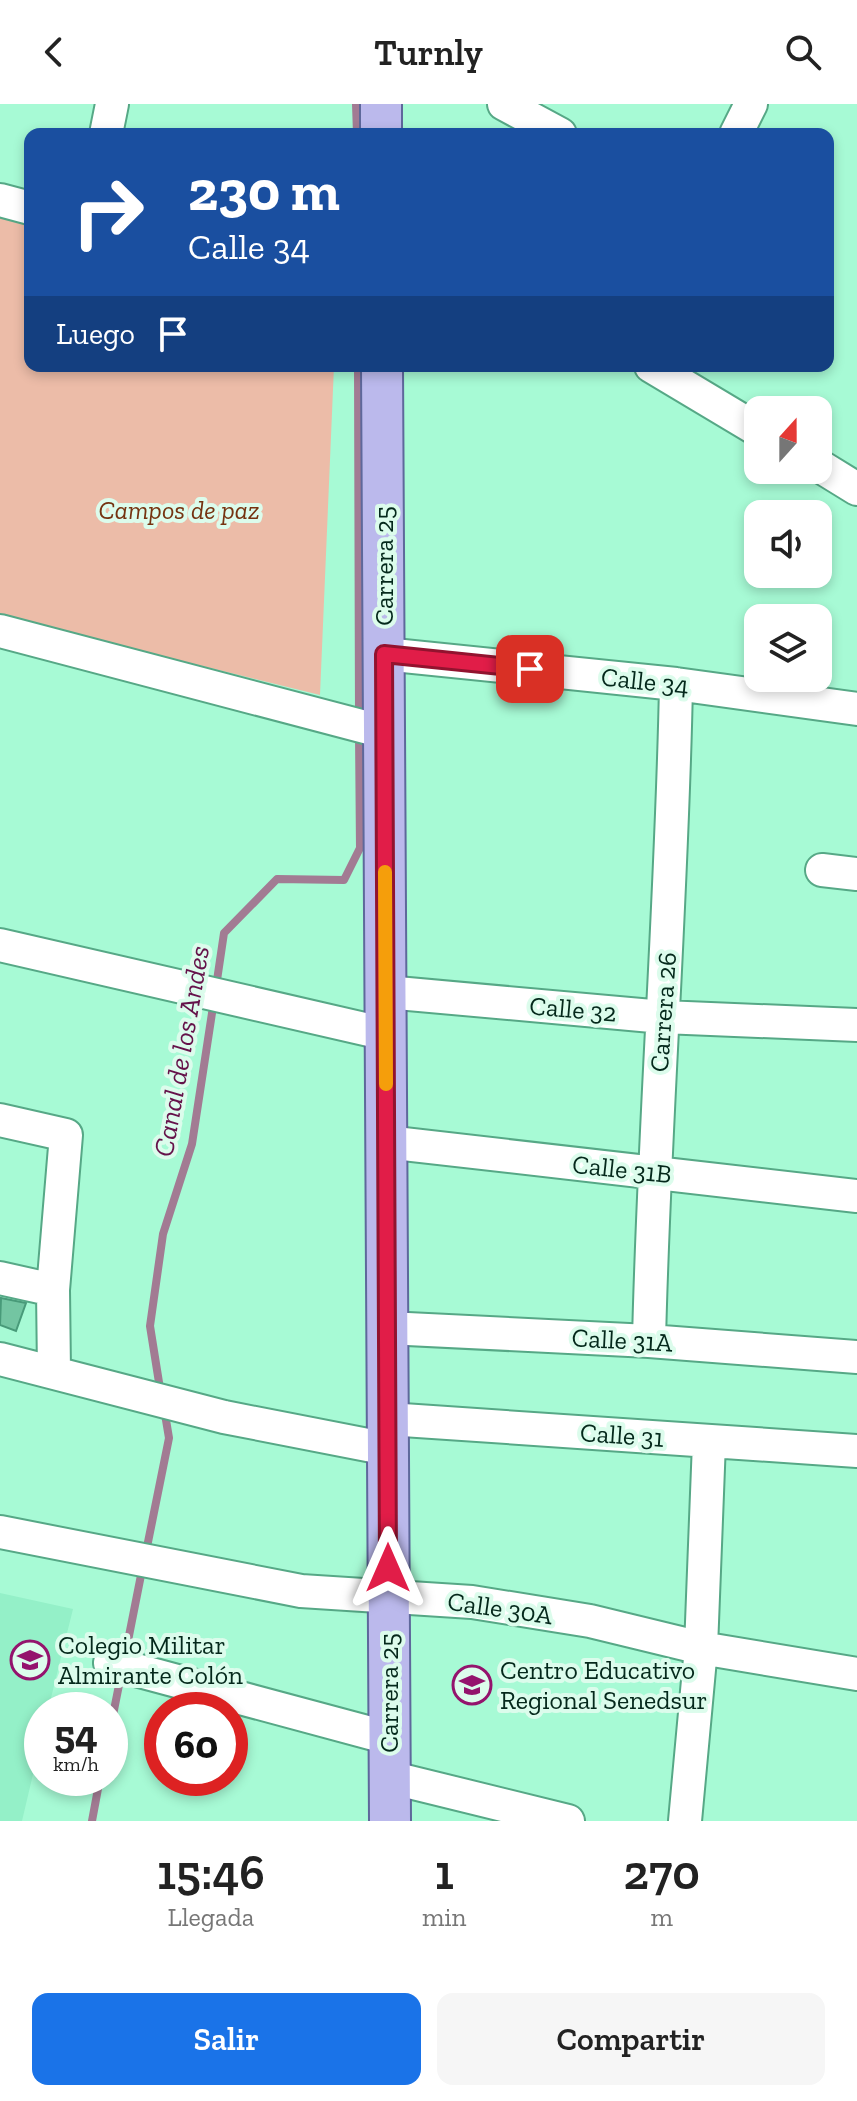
<!DOCTYPE html>
<html lang="es">
<meta charset="utf-8">
<style>
:root{--surface:#fff;--page:#f6f6f6;--text:#222;--muted:#767676;--accent:#1a73e8}
body{margin:0;font-family:"Zilla Slab",serif;background:var(--page);color:var(--text);height:100vh;display:flex;flex-direction:column;font-size:30px;white-space:nowrap}
*{box-sizing:border-box;margin:0}
p{font-size:26px;color:var(--muted)}
.icon{flex:none;width:44px;height:44px;fill:none;stroke:currentColor;stroke-width:2;stroke-linecap:round;stroke-linejoin:round}
.map{position:relative;height:1717px;overflow:hidden}
.drawer{display:flex;flex-direction:column;background:var(--surface);flex:1}
.drawer>*{flex:none}
.banner{position:absolute;left:24px;top:24px;width:810px;height:244px;border-radius:16px;box-shadow:0 4px 12px #0003;background:#1a4fa0;color:#fff;overflow:hidden}
.needle{width:52px;rotate:21deg}
.tools{position:absolute;left:744px;top:292px;display:grid;gap:16px}
.tools a{display:grid;place-items:center;width:88px;height:88px;border-radius:16px;background:var(--surface);box-shadow:0 4px 12px #0003;font-size:40px}
.speed{position:absolute;left:24px;top:1588px;display:flex;gap:16px;font-size:40px;font-weight:700;text-align:center}
.speed>*{display:grid;place-content:center;width:104px;height:104px;border-radius:50%;background:var(--surface);box-shadow:0 4px 12px #0003;line-height:1}
.speed small{font-size:20px;font-weight:400}
.speed .limit{border:12px solid #d22;background:#fff;color:#111}
.pin{position:absolute;display:grid;place-items:center;width:68px;height:68px;color:#fff;margin:-34px;border-radius:16px;box-shadow:0 4px 12px #0006}
.me{position:absolute;width:88px;margin:-44px;rotate:0deg;stroke-linejoin:round;filter:drop-shadow(0 0 6px #0008)}
.turn{display:flex;align-items:center;gap:28px;height:168px;padding:0 32px;font-size:36px}
.turn .icon{width:104px;height:104px;stroke-width:2.5}
.turn b{display:block;font-size:56px;line-height:68px}
.then{display:flex;align-items:center;height:76px;padding:0 32px;background:#0003;gap:16px;font-size:30px}
.eta{display:flex;justify-content:space-evenly;align-items:center;height:136px;text-align:center}
.eta b{font-size:48px;font-weight:600;line-height:56px}
.action{display:flex;gap:16px;margin-top:auto;padding:16px 32px}
.action a{flex:1;height:92px;border-radius:16px;background:var(--accent);color:#fff;font-size:32px;font-weight:600;line-height:92px;text-align:center}
.action a+a{background:var(--page);color:var(--text)}
header{display:flex;justify-content:space-between;align-items:center;height:104px;padding:0 32px;background:var(--surface);font-size:36px;font-weight:600}
.map>svg:first-child{display:block}
.built{fill:#94f0c8}
.green{fill:#ecbca8}
.lines{fill:none;stroke-linecap:round;stroke-linejoin:round}
.stream{stroke:#a27b93;stroke-width:8}
.building{fill:#73c5a2;stroke:#489a79;stroke-width:2}
.minor-casing{stroke:#56a886;stroke-width:36}
.major-casing{stroke:#5e689b;stroke-width:44}
.minor{stroke:#fff;stroke-width:32}
.major{stroke:#bbb9ec;stroke-width:40}
.route-casing{stroke:#92132f;stroke-width:20}
.route{stroke:#e11d48;stroke-width:14}
.slow{stroke:#f59e0b;stroke-width:14}
.labels{text-anchor:middle;stroke-width:8;stroke-linejoin:round;paint-order:stroke}
.park-label{font-size:26px;font-style:italic;fill:#753310;stroke:#dcfcec}
.street-label{font-size:26px;fill:#04281b;stroke:#dcfcec}
.poi-label{font-size:26px;fill:#04281b;stroke:#dcfcec;text-anchor:start}
.water-label{font-size:28px;font-style:italic;fill:#65124a;stroke:#dcfcec}
</style>
<header><svg class="icon" aria-label="back" viewBox="0 0 24 24"><path d="M15 5l-7 7 7 7"/></svg>Turnly<svg class="icon" aria-label="search" viewBox="0 0 24 24"><circle cx="10" cy="10" r="6"/><path d="M15 15l6 6"/></svg></header>
<div class="map">
<svg width="857" height="1717" viewBox="0 0 857 1717">
<rect width="100%" height="100%" fill="#a7fad5"/>
<path class="built" d="M0,1489L73,1505L48,1606H42V1632L22,1717H0Z"/>
<path class="green" d="M0,102L30,109V262H334L320,591L0,512Z"/>
<g class="lines">
<path class="stream" d="M356,0L357,30
M358,262L359,613
M216,883L224,829L277,775L344,776L360,744L359,631
M161,1291L150,1222L163,1130L192,1040L214,896
M146,1448L169,1334L164,1304
M124,1557L143,1461
M110,1626L121,1571
M92,1717L100,1674"/>
</g>
<path class="building" d="M1,1194L26,1199L16,1227L0,1221Z"/>
<g class="lines">
<g class="minor-casing">
<path id="minor" d="M504,0L560,30
M106,30L112,0
M736,30L751,0
M0,96L30,104
M651,262L758,326
M818,361L857,385
M0,527L384,628
M384,550L676,580L857,605
M822,766L857,770
M0,841L386,930
M386,888L663,913L857,921
M0,1016L66,1031L53,1186L54,1268
M386,1038L857,1092
M0,1174L53,1186
M387,1224L649,1237L857,1253
M649,1237C654,1018 672,799 676,580
M0,1255L224,1313L388,1345
M388,1315L857,1347
M0,1428L301,1487L472,1498L590,1517L701,1544L857,1570
M110,1559L389,1634
M389,1673L568,1717
M685,1717L701,1544L709,1338"/>
</g>
<g class="major-casing">
<path id="major" d="M381,0V30
M382,262L390,1717"/>
</g>
<use href="#minor" class="minor"/>
<use href="#major" class="major"/>
</g>
<g class="lines">
<g class="route-casing">
<path id="route" d="M388,1464L384,550L530,565"/>
</g>
<use href="#route" class="route"/>
<path class="slow" d="M385,768L386,980"/>
</g>
<defs>
<g id="university-ring" transform="scale(2)"><circle r="9.5" fill="#dcfcec" stroke="#94136d" stroke-width="1.5"/><path d="M0-5L7-2L0 1L-7-2ZM-4 1L0 2.5L4 1V4Q0 6-4 4Z" fill="#94136d"/></g>
<g id="school-ring" transform="scale(2)"><circle r="9.5" fill="#dcfcec" stroke="#94136d" stroke-width="1.5"/><path d="M0-5L7-2L0 1L-7-2ZM-4 1L0 2.5L4 1V4Q0 6-4 4Z" fill="#94136d"/></g>
</defs>
<g fill-rule="evenodd">
<use href="#university-ring" x="30" y="1556"/>
<use href="#school-ring" x="472" y="1581"/>
</g>
<g class="labels">
<g class="park-label">
<text x="179" y="415">Campos de paz</text>
</g>
<g class="street-label">
<text transform="translate(384 462) rotate(-90)" y="9">Carrera 25</text>
<text transform="translate(645 577) rotate(6)" y="9">Calle 34</text>
<text transform="translate(573 905) rotate(5)" y="9">Calle 32</text>
<text transform="translate(663 908) rotate(-86)" y="9">Carrera 26</text>
<text transform="translate(622 1065) rotate(6)" y="9">Calle 31B</text>
<text transform="translate(622 1236) rotate(3)" y="9">Calle 31A</text>
<text transform="translate(622 1331) rotate(4)" y="9">Calle 31</text>
<text transform="translate(500 1504) rotate(8)" y="9">Calle 30A</text>
<text transform="translate(389 1589) rotate(-90)" y="9">Carrera 25</text>
</g>
<g class="poi-label">
<text x="58" y="1550">Colegio Militar<tspan x="58" dy="30">Almirante Colón</tspan></text>
<text x="500" y="1575">Centro Educativo<tspan x="500" dy="30">Regional Senedsur</tspan></text>
</g>
<g class="water-label">
<text transform="translate(181 947) rotate(-80)" y="10">Canal de los Andes</text>
</g>
</g>
</svg>
<div class="tools">
<a><svg class="needle" viewBox="-14 -14 28 28"><path d="M0-13l5 13h-10z" fill="#e53935"/><path d="M0 13l5-13h-10z" fill="#767676"/></svg></a>
<a><svg class="icon" aria-label="sound" viewBox="0 0 24 24"><path d="M4 9h4l5-4v14l-5-4H4zM17 9q2 3 0 6"/></svg></a>
<a><svg class="icon" aria-label="layers" viewBox="0 0 24 24"><path d="M12 4l9 5-9 5-9-5zM3 14l9 5 9-5"/></svg></a>
</div>
<div class="speed"><div>54<small>km/h</small></div><div class="limit">60</div></div>
<div class="pin" style="left:530px;top:565px;background:#d93025"><svg class="icon" aria-label="arrive" viewBox="0 0 24 24"><path d="M6 21V4h12l-3 4 3 4H6"/></svg></div>
<svg class="me" style="left:388px;top:1464px" viewBox="-20 -20 40 40"><path d="M0-17L14 15 0 8-14 15z" fill="#e11d48" stroke="#fff" stroke-width="4"/></svg>
<div class="banner">
<div class="turn"><svg class="icon" aria-label="right" viewBox="0 0 24 24"><path d="M7 20v-9h11M14 6l5 5-5 5"/></svg><div><b>230 m</b>Calle 34</div></div>
<div class="then">Luego<svg class="icon" aria-label="arrive" viewBox="0 0 24 24"><path d="M6 21V4h12l-3 4 3 4H6"/></svg></div>
</div>
</div>
<section class="drawer">
<div class="eta">
<div><b>15:46</b><p>Llegada</p></div>
<div><b>1</b><p>min</p></div>
<div><b>270</b><p>m</p></div>
</div>
<div class="action"><a>Salir</a><a>Compartir</a></div>
</section>
